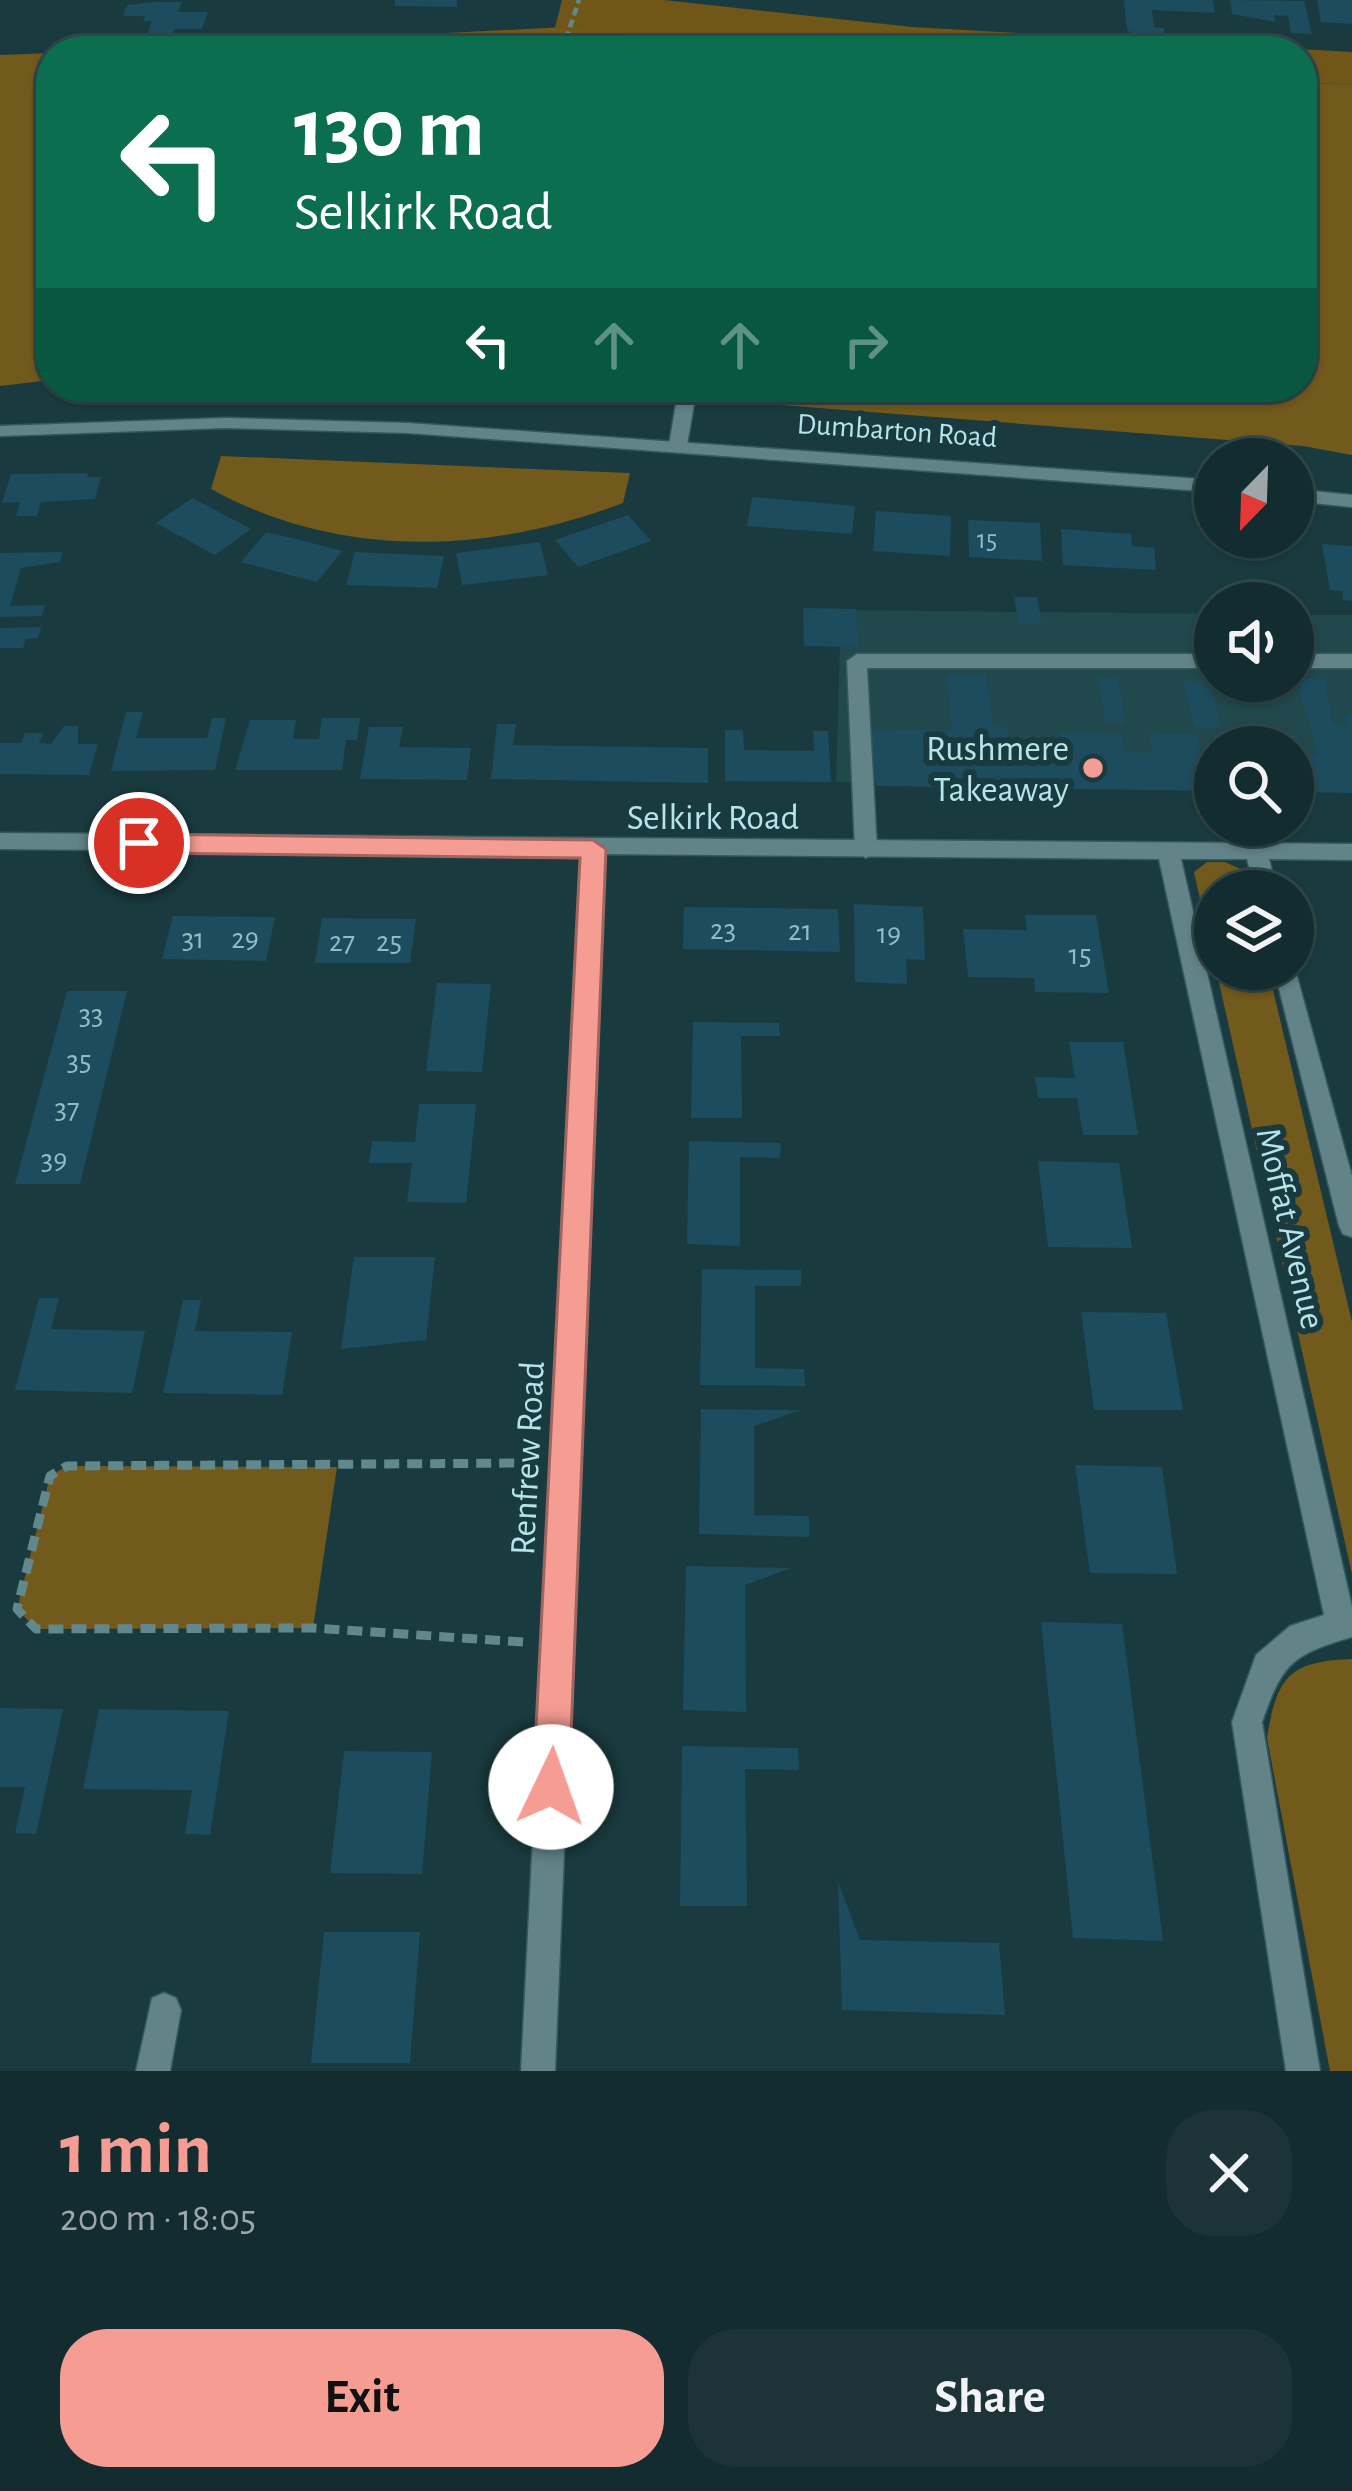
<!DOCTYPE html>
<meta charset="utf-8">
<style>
:root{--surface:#132c2f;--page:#1c3437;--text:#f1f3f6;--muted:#9da7aa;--line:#32484b;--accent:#f59c93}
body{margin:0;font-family:"Alegreya Sans",sans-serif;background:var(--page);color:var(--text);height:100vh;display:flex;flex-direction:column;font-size:45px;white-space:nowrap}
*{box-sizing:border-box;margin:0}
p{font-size:39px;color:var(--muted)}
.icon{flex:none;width:66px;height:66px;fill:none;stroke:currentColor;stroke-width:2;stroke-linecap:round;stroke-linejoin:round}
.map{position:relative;height:2071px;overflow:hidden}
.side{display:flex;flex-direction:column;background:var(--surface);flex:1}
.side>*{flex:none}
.banner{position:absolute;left:36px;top:36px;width:1281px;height:366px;border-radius:48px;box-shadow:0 3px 9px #0004,0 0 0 3px var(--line);background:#0b6e4f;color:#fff;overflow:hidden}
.needle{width:78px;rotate:203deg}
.tools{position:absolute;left:1194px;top:438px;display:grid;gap:24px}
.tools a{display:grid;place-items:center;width:120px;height:120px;border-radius:50%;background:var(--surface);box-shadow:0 3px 9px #0004,0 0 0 3px var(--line);font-size:60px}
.pin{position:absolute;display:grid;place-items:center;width:102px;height:102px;color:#fff;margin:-51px;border:6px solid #fff;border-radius:50%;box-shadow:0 3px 12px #0007}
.me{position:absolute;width:132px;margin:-66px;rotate:3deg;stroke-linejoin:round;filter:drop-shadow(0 0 9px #0008)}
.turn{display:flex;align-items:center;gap:42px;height:252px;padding:0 60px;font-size:54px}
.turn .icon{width:156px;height:156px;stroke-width:2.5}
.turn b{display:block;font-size:84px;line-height:102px}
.lanes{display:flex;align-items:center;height:114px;padding:0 60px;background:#0003;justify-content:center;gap:60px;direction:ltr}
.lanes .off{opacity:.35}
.round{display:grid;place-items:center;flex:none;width:126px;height:126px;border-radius:48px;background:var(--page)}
.head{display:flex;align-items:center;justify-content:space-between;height:204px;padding:0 60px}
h1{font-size:72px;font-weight:700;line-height:90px;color:var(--accent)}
.button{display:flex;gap:24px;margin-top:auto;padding:24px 60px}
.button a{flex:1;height:138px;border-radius:48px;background:var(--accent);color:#111;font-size:48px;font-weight:700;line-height:138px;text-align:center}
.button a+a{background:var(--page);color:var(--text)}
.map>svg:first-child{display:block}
.built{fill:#21484d}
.green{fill:#72591c}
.forest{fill:#705718}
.building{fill:#1c4c5e}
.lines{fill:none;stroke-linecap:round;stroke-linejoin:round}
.service-casing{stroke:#35595e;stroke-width:3}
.minor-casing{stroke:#35595e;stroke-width:3}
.path-far1{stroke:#60888d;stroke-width:4.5;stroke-dasharray:8 4.5;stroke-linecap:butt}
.path{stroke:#60888d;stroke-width:9;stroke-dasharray:15 8;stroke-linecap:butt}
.service{fill:#628388;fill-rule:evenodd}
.minor{fill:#628388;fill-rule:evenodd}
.route{fill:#f59c93;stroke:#9f6560;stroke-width:3}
.poi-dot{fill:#f59c93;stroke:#193b3f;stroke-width:4.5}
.labels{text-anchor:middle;stroke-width:12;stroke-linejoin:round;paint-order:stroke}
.far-number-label{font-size:27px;fill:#8fbec7}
.far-street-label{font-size:30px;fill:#b5e4ea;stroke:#193b3f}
.number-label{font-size:30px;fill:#8fbec7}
.poi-label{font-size:36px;fill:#b5e4ea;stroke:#193b3f;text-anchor:end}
.street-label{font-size:36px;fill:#b5e4ea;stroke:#193b3f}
</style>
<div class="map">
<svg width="1352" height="2071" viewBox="0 0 1352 2071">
<rect width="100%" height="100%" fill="#193b3f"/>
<path class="built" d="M841,610L1215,614V681H1293V615H1352V791L1293,747H1215V791L836,782Z"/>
<path class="green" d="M585,26L904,51H90Z
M51,53V380L0,386V55Z
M1302,82L1352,85V455L1303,446L552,387H1302Z
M221,456L630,473L623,503C489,554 340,560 211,489Z
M1207,862H1225L1245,871L1250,891H1215V966L1194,872Z
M1216,969H1268L1352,1322V1574Z
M67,1466L337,1467L313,1628L36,1629L17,1609L50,1476Z
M1352,1659V2071H1330L1267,1738C1277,1678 1288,1661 1352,1659Z"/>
<path class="forest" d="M562,0H664L912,27L1352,52V85L1302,82V51H905L555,28Z"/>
<path class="building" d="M395,0H457V7L395,6Z
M1124,0H1213L1215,13L1152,10L1154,27L1164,28L1165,37L1133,35L1127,30Z
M1230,0L1304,1L1312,34L1291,33L1288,16L1274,15L1276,22L1232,14Z
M1317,0H1352V24L1321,22Z
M155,2H182L178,12H208L202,29H175L171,40H145L152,21H143L145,16H123L127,5Z
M738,387H815L813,402L737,397Z
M88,473L87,477H101L95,499L41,502L37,516H16L20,502L2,503L11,474Z
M752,497L855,506L852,534L747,526Z
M192,498L221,513L251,529L215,555L156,523Z
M876,511L951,516L950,556L873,551Z
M628,515L651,541L578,567L555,540Z
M968,520L1040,523L1042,561L969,557Z
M1061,529L1131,534L1132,546L1154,548L1156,570L1063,565Z
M266,532L304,541L342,551L317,582L241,562Z
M540,542L548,575L462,585L456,553Z
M1322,544L1352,546V601L1343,600L1342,591L1330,590Z
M63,552L60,562L21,568L10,606L45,605L42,616L0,617V553Z
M355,552L444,556L437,588L346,585Z
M1014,597H1037L1042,624H1019Z
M803,608L856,609L858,647L804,646Z
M41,627L38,638L26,639L23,648H0V628Z
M946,675H986L993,727H1007L1009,742L1053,743L1054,750H1062L1059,732L1121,733L1125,752L1153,753L1149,733L1196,734L1201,753H1215V791L876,786L872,729L952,730Z
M1098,678H1118L1126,724H1106Z
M1296,679H1325L1333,725H1348L1345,715H1352V793L1293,792V747H1242L1239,735H1298L1304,754L1319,756Z
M1183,681H1209L1221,727H1194Z
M126,712H143L136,738H207L212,718H226L215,770L111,771Z
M322,718H360L357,740H346L342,770H235L250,720H296L293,739H319Z
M497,724H516L513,745L708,748V783L491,779Z
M64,726H78V744H98L89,775L0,774V743H21L25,733H43L39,743L51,744Z
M369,727H403L399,747L471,748L467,780L360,779Z
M725,730H743L744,750L814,751L813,731H828L831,782L725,781Z
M854,904L923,907L925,960L906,959L907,984L855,982Z
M684,907L838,909L840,952L683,949Z
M1025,915H1096L1109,993L1035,992L1034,978L968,977L963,929L1027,930Z
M173,916L275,917L266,961L162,959Z
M322,918L416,919L410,963H315Z
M437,983L491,984L482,1072L426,1071Z
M67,991H127L80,1184H15Z
M693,1022L779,1023L780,1036H741L742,1118H691Z
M1069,1042H1123L1138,1135H1083L1077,1098H1038L1035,1077L1075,1078Z
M419,1104H476L466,1203L407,1202L412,1163H369L372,1141L415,1142Z
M689,1141L781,1143L780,1158L740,1157V1246L687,1244Z
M1038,1161L1119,1163L1132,1248L1048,1247Z
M354,1257H435L426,1340L341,1349Z
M702,1269L801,1270V1286H755V1368L804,1369L805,1386L700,1385Z
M39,1298H59L51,1329L145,1331L132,1393L15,1390Z
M183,1300H201L195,1331L292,1332L282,1395L163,1393Z
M1081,1312L1166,1313L1183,1410H1094Z
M701,1409L801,1410L754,1426V1515L809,1516V1537L699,1534Z
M1075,1465L1162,1467L1177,1574L1090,1573Z
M686,1566L791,1568L745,1585L746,1712L683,1710Z
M1041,1622L1122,1624L1163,1941L1073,1938Z
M0,1708L63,1709L36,1834L15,1833L25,1787H0Z
M99,1709L229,1711L210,1835L185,1834L192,1790L83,1789Z
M682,1746L798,1748L799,1770L745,1769L747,1906H680Z
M344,1751L432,1752L422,1874L330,1873Z
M838,1882L860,1940L999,1943L1005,2015L842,2010Z
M324,1932H420L410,2063H311Z"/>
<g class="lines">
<g class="service-casing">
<path id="service" d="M686,393L695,398L687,445L678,450L669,445L677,398Z
M857,654H1215V668H867L877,850L866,858L855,850L847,661Z
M1293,654H1352V668H1293Z"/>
</g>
<g class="minor-casing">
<path id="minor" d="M225,418L408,423L1215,480V492L408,433L225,428L0,436V426Z
M1293,489L1352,495V507L1293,501Z
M0,833L1352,844V860L1269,859L1277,891H1255L1247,859H1181L1352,1607V1637C1291,1655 1283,1663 1262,1722L1320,2071H1286L1232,1722L1256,1655L1290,1626L1324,1615L1159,859L605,854L555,2071H521L583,854L0,849Z
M1293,962L1352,1176V1237L1343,1234L1339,1226L1274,969H1293Z
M164,1993L176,1998L181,2010L170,2071H136L152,1998Z"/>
</g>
<path class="path-far1" d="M562,51L579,0"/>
<path class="path" d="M523,1642L313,1628L36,1629L17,1609L50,1476L67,1466L527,1463"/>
<use href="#service" class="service"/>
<use href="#minor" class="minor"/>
</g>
<path class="route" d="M139,834L593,840L606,849L569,1787L564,1800L551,1805L538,1800L533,1787L580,858L139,853L127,843Z"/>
<circle class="poi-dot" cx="1093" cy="768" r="12"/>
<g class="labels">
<g class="far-number-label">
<text x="987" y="548">15</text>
</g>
<g class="far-street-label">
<text transform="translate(897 430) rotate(4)" y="10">Dumbarton Road</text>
</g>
<g class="number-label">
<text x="723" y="939">23</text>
<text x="800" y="940">21</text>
<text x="889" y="943">19</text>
<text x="193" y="948">31</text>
<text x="245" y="948">29</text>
<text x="342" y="951">27</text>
<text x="389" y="951">25</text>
<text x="1080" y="964">15</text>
<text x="91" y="1024">33</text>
<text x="79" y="1070">35</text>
<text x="67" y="1118">37</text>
<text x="54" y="1169">39</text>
</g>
<g class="poi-label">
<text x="1069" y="760">Rushmere<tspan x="1069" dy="41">Takeaway</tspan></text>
</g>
<g class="street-label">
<text x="713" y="829">Selkirk Road</text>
<text transform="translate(1292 1228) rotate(77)" y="13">Moffat Avenue</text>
<text transform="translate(526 1458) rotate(-87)" y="13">Renfrew Road</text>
</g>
</g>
</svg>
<div class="tools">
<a><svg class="needle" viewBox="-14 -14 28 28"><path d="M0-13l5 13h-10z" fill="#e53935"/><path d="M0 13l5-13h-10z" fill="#9da7aa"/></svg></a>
<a><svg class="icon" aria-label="sound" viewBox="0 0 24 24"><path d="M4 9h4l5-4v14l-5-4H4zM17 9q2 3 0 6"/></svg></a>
<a><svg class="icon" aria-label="search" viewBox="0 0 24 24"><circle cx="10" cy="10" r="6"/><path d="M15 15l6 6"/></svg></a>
<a><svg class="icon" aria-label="layers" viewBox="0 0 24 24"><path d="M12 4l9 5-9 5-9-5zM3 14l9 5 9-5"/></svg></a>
</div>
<div class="pin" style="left:139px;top:843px;background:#d93025"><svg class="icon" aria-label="arrive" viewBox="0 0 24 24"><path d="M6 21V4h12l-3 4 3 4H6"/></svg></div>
<svg class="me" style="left:551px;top:1787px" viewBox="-20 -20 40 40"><circle r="19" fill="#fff"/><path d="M0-13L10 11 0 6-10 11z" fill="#f59c93"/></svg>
<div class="banner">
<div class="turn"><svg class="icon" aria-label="left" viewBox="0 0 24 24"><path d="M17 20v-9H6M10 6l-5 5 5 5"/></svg><div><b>130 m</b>Selkirk Road</div></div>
<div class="lanes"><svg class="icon" aria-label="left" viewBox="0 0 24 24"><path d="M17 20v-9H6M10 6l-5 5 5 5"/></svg><svg class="icon off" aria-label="ahead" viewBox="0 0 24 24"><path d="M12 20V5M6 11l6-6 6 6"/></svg><svg class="icon off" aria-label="ahead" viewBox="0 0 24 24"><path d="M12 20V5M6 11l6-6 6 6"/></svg><svg class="icon off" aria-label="right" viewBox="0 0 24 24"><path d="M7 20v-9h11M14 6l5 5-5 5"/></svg></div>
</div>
</div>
<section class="side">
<div class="head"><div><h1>1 min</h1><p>200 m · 18:05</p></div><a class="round"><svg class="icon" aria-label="close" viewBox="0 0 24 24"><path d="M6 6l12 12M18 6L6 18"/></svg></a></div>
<div class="button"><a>Exit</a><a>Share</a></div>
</section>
